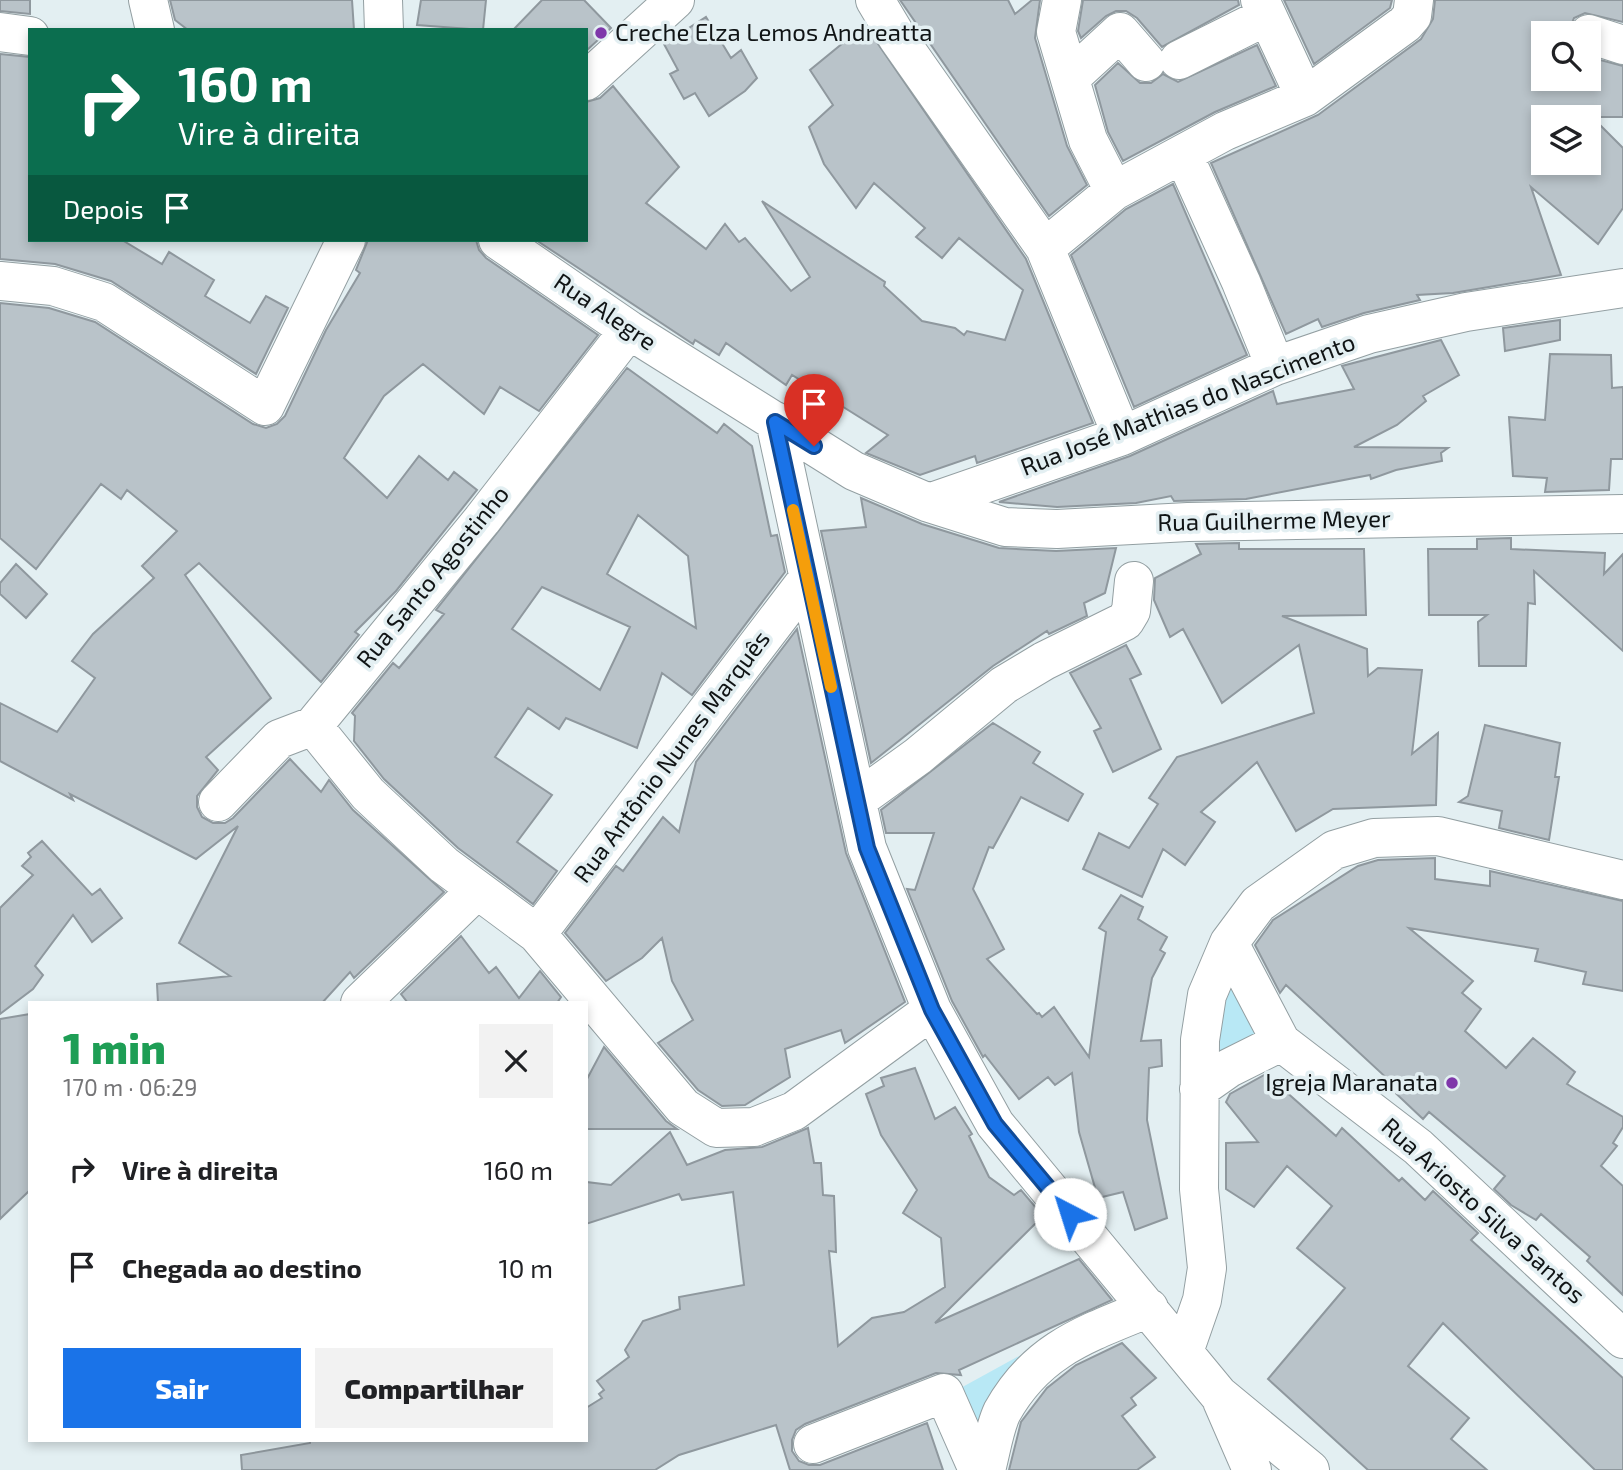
<!DOCTYPE html>
<html lang="pt">
<meta charset="utf-8">
<style>
:root{--surface:#fff;--page:#f2f2f2;--text:#202124;--muted:#757577;--accent:#1a73e8}
body{margin:0;font-family:"Exo 2",sans-serif;background:var(--page);color:var(--text);height:100vh;display:flex;flex-direction:column;font-size:26px;white-space:nowrap}
*{box-sizing:border-box;margin:0}
p{font-size:23px;color:var(--muted)}
.icon{flex:none;width:38px;height:38px;fill:none;stroke:currentColor;stroke-width:2;stroke-linecap:round;stroke-linejoin:round}
.map{position:relative;flex:1;overflow:hidden}
.panel{position:absolute;left:28px;top:1001px;width:560px;height:441px;display:flex;flex-direction:column;background:var(--surface);border-radius:0px;box-shadow:0 4px 10px #0003}
.panel>*{flex:none}
.banner{position:absolute;left:28px;top:28px;width:560px;height:214px;border-radius:0px;box-shadow:0 4px 10px #0003;background:#0b6e4f;color:#fff;overflow:hidden}
.controls{position:absolute;left:1531px;top:21px;display:grid;gap:14px}
.controls a{display:grid;place-items:center;width:70px;height:70px;border-radius:0px;background:var(--surface);box-shadow:0 4px 10px #0003;font-size:35px}
.pin{position:absolute;display:grid;place-items:center;width:60px;height:60px;color:#fff;margin:-72px -30px;border-radius:50% 50% 50% 0;rotate:-45deg;box-shadow:0 0 7px #0007}
.pin .icon{rotate:45deg}
.me{position:absolute;width:77px;margin:-38px;rotate:320deg;stroke-linejoin:round;filter:drop-shadow(0 0 5px #0008)}
.turn{display:flex;align-items:center;gap:24px;height:147px;padding:0 35px;font-size:32px}
.turn .icon{width:91px;height:91px;stroke-width:2.5}
.turn b{display:block;font-size:49px;line-height:60px}
.then{display:flex;align-items:center;height:66px;padding:0 35px;background:#0003;gap:14px;font-size:26px}
.round{display:grid;place-items:center;flex:none;width:74px;height:74px;border-radius:0px;background:var(--page)}
.overview{display:flex;align-items:center;justify-content:space-between;height:119px;padding:0 35px}
h1{font-size:42px;font-weight:800;line-height:52px;color:#1e9e55}
.primary-button{display:flex;gap:14px;margin-top:auto;padding:14px 35px}
.primary-button a{flex:1;height:80px;border-radius:0px;background:var(--accent);color:#fff;font-size:28px;font-weight:800;line-height:80px;text-align:center}
.primary-button a+a{background:var(--page);color:var(--text)}
ul{padding:0;list-style:none}
li{display:flex;align-items:center;gap:21px;height:98px;padding:0 35px}
li div{flex:1}
li b{display:block;font-size:26px}
li em{font-style:normal}
.map>svg:first-child{display:block}
.green{fill:#b8e8f5}
.building{fill:#b9c3c9;stroke:#8f989e;stroke-width:2;fill-rule:evenodd}
.lines{fill:none;stroke-linecap:round;stroke-linejoin:round}
.minor-casing{stroke:#939fa2;stroke-width:40}
.minor{stroke:#fff;stroke-width:38}
.route-casing{stroke:#114b97;stroke-width:18}
.route{stroke:#1a73e8;stroke-width:12}
.slow{stroke:#f59e0b;stroke-width:12}
.poi-dot{fill:#7f37aa;stroke:#e3eff2;stroke-width:2.5}
.labels{text-anchor:middle;stroke-width:7;stroke-linejoin:round;paint-order:stroke}
.poi-label{font-size:24px;fill:#101415;stroke:#e3eff2;text-anchor:start}
.street-label{font-size:24px;fill:#101415;stroke:#e3eff2}
</style>
<div class="map">
<svg width="1623" height="1470" viewBox="0 0 1623 1470">
<rect width="100%" height="100%" fill="#e3eff2"/>
<path class="green" d="M1230,971L1265,1033L1209,1061Z
M1041,1344L975,1444L957,1390Z"/>
<path class="building" d="M0,0H30V14L0,11Z
M170,0H352L354,30H188L175,20Z
M421,0H486L483,30L417,25Z
M542,0H584L611,28L586,51V30H513Z
M900,0H1008L1015,14L1032,0H1040L1035,38L1067,146L1087,185L1049,216Z
M1083,0H1238L1239,5L1162,47L1137,18L1126,11H1116L1106,16L1081,38L1078,31Z
M1284,0H1392L1390,8L1314,64Z
M1435,0H1623V22L1585,13L1574,18L1568,33H1544V79H1589V57L1623,66V117H1592L1623,148V208L1598,244L1531,187L1561,275L1453,293L1417,295L1420,300L1364,313L1322,327L1318,319L1286,334L1211,163L1318,115L1421,39L1433,19ZM1544,117H1589V163H1544Z
M706,17L731,58L741,50L757,78L745,91L709,116L695,93L684,99L670,74L678,70L664,44Z
M865,25L1026,259L1093,423L977,463L975,456L920,475L866,453L888,435L792,375L786,385L726,343L719,355L695,340L693,344L536,240H586V102L600,98L613,86L679,167L646,203L706,249L725,224L739,242L745,238L791,291L810,277L762,201L885,282L884,286L922,321L955,328L964,335L967,331L1005,340L1023,290L959,238L942,258L916,237L925,228L874,183L856,208L824,164L809,127L833,105L810,70Z
M1257,45L1276,86L1215,112L1123,161L1108,132L1095,85L1118,63L1140,83H1151L1163,74L1178,82Z
M0,54L30,57V240H122L162,264L169,252L214,280L205,296L250,323L266,296L288,308L256,374L111,281L55,264L0,259Z
M1173,184L1247,355L1134,407L1071,255L1126,209Z
M368,240H476L479,250L486,258L598,335L539,411L500,387L484,414L423,364L384,396L344,458L387,498L419,456L448,480L454,472L477,490L396,591L355,632L359,635L321,682L199,563L185,575L271,698L206,757L218,770L197,796V807L202,817L213,823H225L233,818L290,759L321,792L329,780L353,810L444,892L354,978L350,972L322,1003H158L157,984L230,976L179,943L238,826L196,859L70,794L73,800L0,761V703L57,732L95,678L72,661L93,634L154,578L142,566L177,531L127,490L121,499L101,484L36,569L0,538V303L49,308L95,322L253,424L266,428L277,424L285,416L326,330L360,273L356,270Z
M1560,320V340L1505,351L1503,328Z
M1441,340L1459,375L1423,396L1426,401L1397,425L1354,447L1448,448L1441,453L1442,461L1396,470L1371,479L1370,475L1246,499L1174,501L1171,496L1136,503L1057,507L999,502L1130,456L1273,391L1277,404L1354,389L1342,366Z
M1550,354L1611,355L1612,388L1623,387V459H1611L1609,490L1545,492L1547,478L1513,476L1509,417L1545,420Z
M627,368L717,433L724,424L752,446L771,536L777,535L785,572L692,695L662,673L637,748L566,718L559,729L528,708L495,757L552,795L517,842L557,871L533,904L458,848L384,779L354,741L355,716L352,713L393,663L399,668L444,614L436,610ZM638,515L688,556L696,628L607,574ZM542,587L630,627L600,690L512,629Z
M861,498L922,524L999,548L1056,551L1116,548L1105,593L1084,603L1087,616L1049,634L1047,631L993,666L871,763L821,531L866,527Z
M1511,538V549L1605,553L1604,574L1623,554V651L1534,571L1535,604L1528,603L1526,666H1479L1478,622L1487,615H1429L1428,549H1477V539Z
M1239,543V549H1364L1366,615L1282,616L1367,649L1368,676L1378,668L1422,670L1412,754L1438,733L1436,805L1333,809L1296,831L1257,762L1201,812L1215,822L1185,865L1163,849L1142,897L1083,869L1099,833L1129,848L1158,804L1149,798L1177,757L1314,713L1299,645L1222,703L1183,629L1170,637L1154,600L1155,578L1201,554L1196,544Z
M16,564L47,594L26,618L0,594V583Z
M797,629L846,853L905,1002L845,1043L841,1030L785,1049L790,1077L745,1105L722,1106L698,1090L658,1043L693,1020L672,981L662,938L642,958L606,981L565,933L616,866L623,871L663,817L679,832L696,762Z
M1126,645L1141,674L1130,679L1161,749L1113,772L1094,731L1101,728L1070,673Z
M993,723L1040,752L1033,763L1083,794L1068,821L1021,797L993,848L989,847L973,889L1004,949L987,959L1037,1014L1039,1013L1042,1017L1054,1007L1089,1057L1106,932L1099,928L1121,895L1143,907L1138,919L1167,937L1160,950L1165,953L1152,978L1141,1041L1161,1040L1162,1066L1149,1068L1147,1120L1167,1218L1135,1230L1123,1192L1098,1198L1079,1132L1072,1073L1055,1085L1048,1077L1019,1099L985,1055L983,1057L952,1001L907,889L915,890L934,833H886L881,810Z
M1485,725L1560,743L1555,777H1559L1549,840L1499,828L1502,811L1459,802L1468,796Z
M42,841L92,895L100,889L122,918L92,942L73,915L35,966L43,975L33,989L0,1014V908L33,875L22,866L31,857L28,853Z
M1435,858V879L1490,886V871L1623,901V991L1583,984L1586,972L1535,961L1538,949L1409,928L1473,981L1462,993L1481,1009L1465,1031L1506,1068L1533,1038L1575,1072L1567,1084L1623,1117V1127L1613,1143L1617,1146L1601,1166L1623,1186V1295L1587,1261L1590,1257L1541,1214L1536,1220L1511,1205L1494,1189L1505,1176L1429,1112L1423,1119L1388,1086L1391,1082L1286,985L1280,993L1255,945L1273,920L1358,866L1378,860Z
M461,936L489,973L496,967L519,998L540,971L561,997L557,1003H408L401,994Z
M30,1014V1190L0,1219V1019Z
M604,1047L666,1121L677,1129H586L587,1079Z
M915,1068L935,1119L955,1107L972,1134L969,1136L989,1177L1014,1195L1021,1190L1043,1216L935,1323L1079,1259L1112,1300L959,1370L961,1375L936,1373L805,1424L796,1430L792,1440V1451L799,1461L809,1465H820L927,1423L943,1470H790L776,1425L679,1455L655,1470H242L241,1455L310,1443V1440H586V1408L602,1398L599,1394L604,1390L597,1381L629,1357L625,1350L643,1321L680,1309L679,1297L744,1285L733,1192L682,1200L679,1194L586,1224V1182L611,1185L670,1132L687,1165L725,1150L762,1147L808,1128L814,1163H821L823,1195L834,1196L836,1252L829,1251L838,1346L872,1318L904,1312L945,1287L941,1238L903,1213L917,1190L881,1135L866,1094L884,1086L881,1078Z
M1266,1074L1336,1136L1342,1128L1399,1181L1402,1178L1425,1200L1433,1191L1478,1233L1471,1240L1623,1378V1470H1595L1443,1323L1408,1366L1469,1418L1451,1439L1487,1470H1368L1268,1379L1345,1288L1297,1248L1332,1206L1287,1166L1254,1207L1226,1189V1143L1258,1142L1226,1102L1230,1094Z
M1122,1343L1156,1378L1131,1398L1136,1405L1122,1416L1155,1457L1137,1470H1009L1021,1422L1047,1388L1076,1365Z"/>
<g class="lines">
<g class="minor-casing">
<path id="minor" d="M148,0L155,30
M383,0L384,30
M875,0L897,37L1045,248L1122,436
M1062,0L1056,32L1088,140L1114,191
M1260,0L1305,97
M0,32L30,36
M1589,34L1623,45
M1179,60L1267,16
M1070,78L1120,32L1146,62
M586,81L675,0
M1184,156L1241,282L1275,366
M498,240L629,330L854,471L929,503L1005,527L1057,529L1188,522L1623,514
M1045,248L1114,191L1225,131L1305,97L1405,24L1412,16L1414,0
M0,281L53,286L104,302L265,406L346,240
M775,421L867,848L932,1010L995,1124L1219,1395L1310,1470
M929,503L1122,436L1275,366L1369,334L1466,312L1623,288
M313,726L368,794L444,865L537,934L683,1107L716,1128L754,1127L794,1111L932,1010
M857,800L918,756L1004,685L1044,661L1125,621L1131,611L1134,581
M218,802L279,739L313,726L482,520L629,330
M537,934L807,580
M1229,943L1281,1042
M360,1003L477,890
M1199,1089L1229,1068L1281,1042L1418,1147L1623,1339
M1185,1349L1202,1300L1207,1268L1199,1189L1200,1040L1207,995L1229,943L1258,904L1334,850L1374,838L1438,836L1623,880
M1222,1401L1252,1470
M813,1444L944,1393L978,1470
M986,1470C991,1452 994,1429 1002,1412C1037,1349 1086,1334 1149,1308"/>
</g>
<use href="#minor" class="minor"/>
</g>
<g class="lines">
<g class="route-casing">
<path id="route" d="M814,446L775,422L867,848L932,1010L995,1124L1070,1214"/>
</g>
<use href="#route" class="route"/>
<path class="slow" d="M793,510L831,687"/>
</g>
<g class="poi-dot">
<circle cx="601" cy="33" r="7"/>
<circle cx="1452" cy="1083" r="7"/>
</g>
<g class="labels">
<g class="poi-label">
<text x="615" y="41">Creche Elza Lemos Andreatta</text>
<text x="1438" y="1091" text-anchor="end">Igreja Maranata</text>
</g>
<g class="street-label">
<text transform="translate(605 312) rotate(34)" y="8">Rua Alegre</text>
<text transform="translate(1188 405) rotate(-21)" y="8">Rua José Mathias do Nascimento</text>
<text transform="translate(1274 521) rotate(-1)" y="8">Rua Guilherme Meyer</text>
<text transform="translate(433 577) rotate(-51)" y="8">Rua Santo Agostinho</text>
<text transform="translate(672 757) rotate(-53)" y="8">Rua Antônio Nunes Marquês</text>
<text transform="translate(1483 1211) rotate(42)" y="8">Rua Ariosto Silva Santos</text>
</g>
</g>
</svg>
<div class="controls">
<a><svg class="icon" aria-label="search" viewBox="0 0 24 24"><circle cx="10" cy="10" r="6"/><path d="M15 15l6 6"/></svg></a>
<a><svg class="icon" aria-label="layers" viewBox="0 0 24 24"><path d="M12 4l9 5-9 5-9-5zM3 14l9 5 9-5"/></svg></a>
</div>
<div class="pin" style="left:814px;top:446px;background:#d93025"><svg class="icon" aria-label="arrive" viewBox="0 0 24 24"><path d="M6 21V4h12l-3 4 3 4H6"/></svg></div>
<svg class="me" style="left:1070px;top:1214px" viewBox="-20 -20 40 40"><circle r="19" fill="#fff"/><path d="M0-13L10 11 0 6-10 11z" fill="#1a73e8"/></svg>
<div class="banner">
<div class="turn"><svg class="icon" aria-label="right" viewBox="0 0 24 24"><path d="M7 20v-9h11M14 6l5 5-5 5"/></svg><div><b>160 m</b>Vire à direita</div></div>
<div class="then">Depois<svg class="icon" aria-label="arrive" viewBox="0 0 24 24"><path d="M6 21V4h12l-3 4 3 4H6"/></svg></div>
</div>
<section class="panel">
<div class="overview"><div><h1>1 min</h1><p>170 m · 06:29</p></div><a class="round"><svg class="icon" aria-label="close" viewBox="0 0 24 24"><path d="M6 6l12 12M18 6L6 18"/></svg></a></div>
<ul>
<li><svg class="icon" aria-label="right" viewBox="0 0 24 24"><path d="M7 20v-9h11M14 6l5 5-5 5"/></svg><div><b>Vire à direita</b></div><em>160 m</em></li>
<li><svg class="icon" aria-label="arrive" viewBox="0 0 24 24"><path d="M6 21V4h12l-3 4 3 4H6"/></svg><div><b>Chegada ao destino</b></div><em>10 m</em></li>
</ul>
<div class="primary-button"><a>Sair</a><a>Compartilhar</a></div>
</section>
</div>
